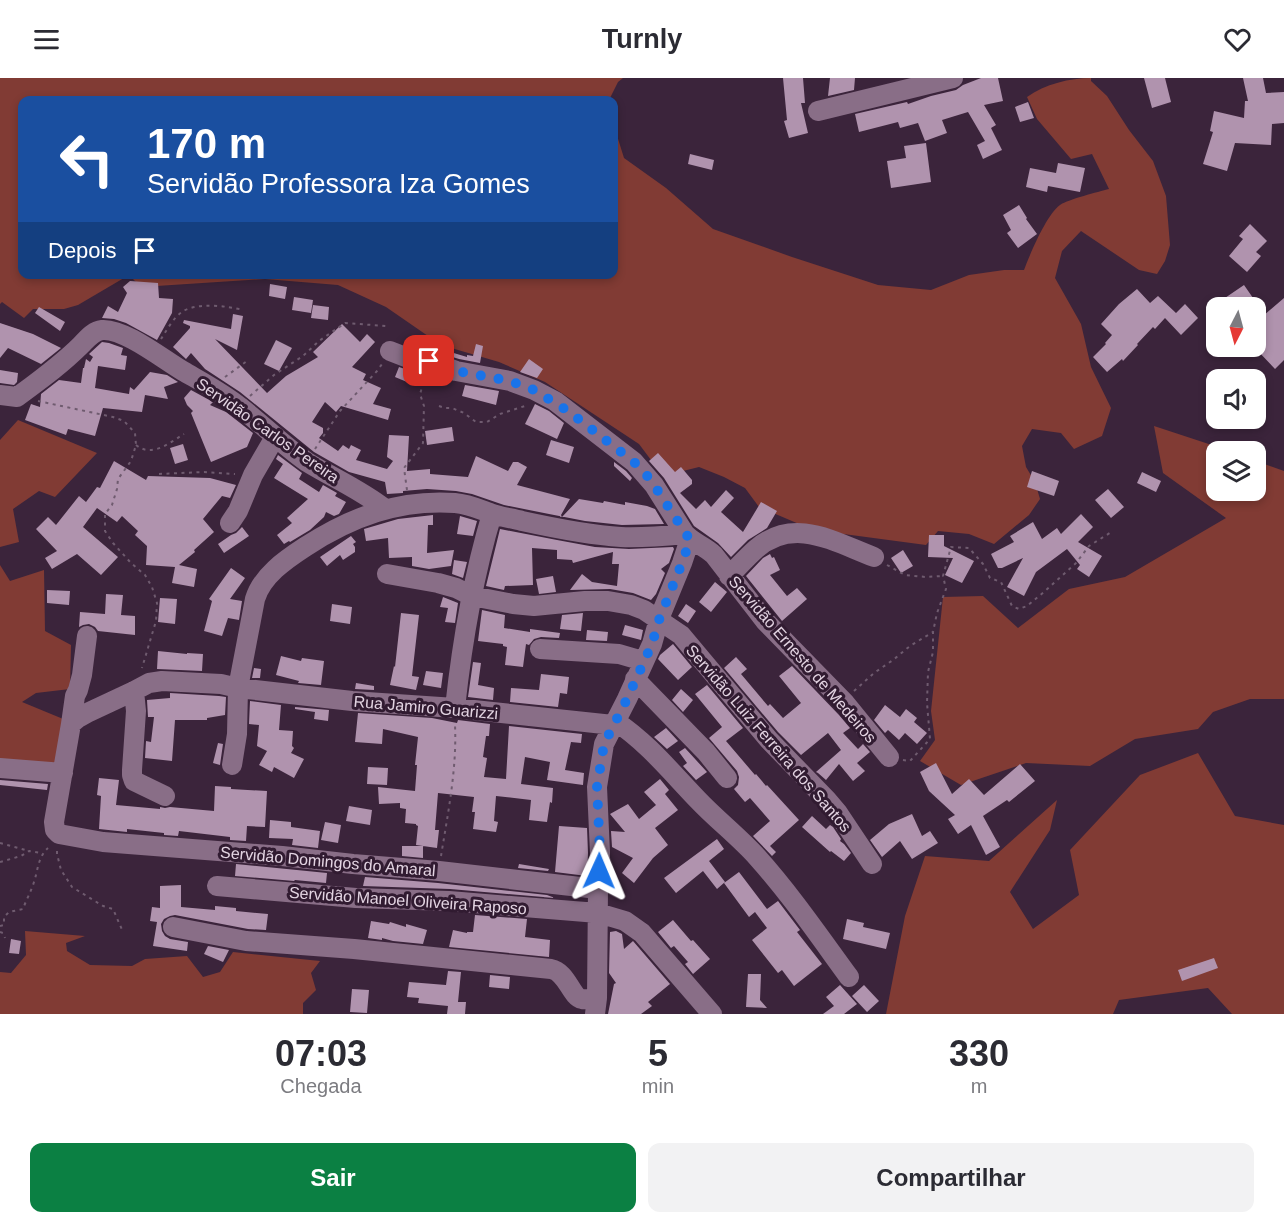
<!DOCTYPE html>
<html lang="pt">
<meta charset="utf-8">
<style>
:root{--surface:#fff;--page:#f2f2f3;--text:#2b2b33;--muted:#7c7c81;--accent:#0b8043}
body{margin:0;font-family:Helvetica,sans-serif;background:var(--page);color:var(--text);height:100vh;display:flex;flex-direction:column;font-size:22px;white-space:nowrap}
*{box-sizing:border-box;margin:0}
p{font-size:20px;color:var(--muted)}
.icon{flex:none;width:33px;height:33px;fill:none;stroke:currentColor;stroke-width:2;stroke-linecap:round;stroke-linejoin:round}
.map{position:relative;height:936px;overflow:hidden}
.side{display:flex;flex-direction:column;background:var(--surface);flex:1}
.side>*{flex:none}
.hud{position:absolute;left:18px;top:18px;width:600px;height:183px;border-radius:12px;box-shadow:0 3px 9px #0003;background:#1a4fa0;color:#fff;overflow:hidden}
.needle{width:39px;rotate:186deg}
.tools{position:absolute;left:1206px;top:219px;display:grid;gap:12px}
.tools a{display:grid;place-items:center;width:60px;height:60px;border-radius:12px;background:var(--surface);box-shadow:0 3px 9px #0003;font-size:30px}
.pin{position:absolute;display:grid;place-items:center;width:51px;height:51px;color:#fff;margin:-26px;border-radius:12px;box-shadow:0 3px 9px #0006}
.me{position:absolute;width:66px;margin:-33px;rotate:1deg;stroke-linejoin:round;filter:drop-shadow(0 0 4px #0008)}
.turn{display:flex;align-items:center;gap:21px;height:126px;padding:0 30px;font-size:27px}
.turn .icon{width:78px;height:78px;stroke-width:2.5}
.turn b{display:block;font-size:42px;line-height:51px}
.then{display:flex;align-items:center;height:57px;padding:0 30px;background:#0003;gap:12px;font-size:22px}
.eta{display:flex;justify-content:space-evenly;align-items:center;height:102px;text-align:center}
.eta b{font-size:36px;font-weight:600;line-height:42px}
.primary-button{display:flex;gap:12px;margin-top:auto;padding:12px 30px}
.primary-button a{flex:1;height:69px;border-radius:12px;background:var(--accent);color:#fff;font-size:24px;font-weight:600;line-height:69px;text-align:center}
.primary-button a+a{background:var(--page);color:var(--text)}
header{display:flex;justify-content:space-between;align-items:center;height:78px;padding:0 30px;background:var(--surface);font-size:27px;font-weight:600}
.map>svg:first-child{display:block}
.green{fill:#813b34}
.building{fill:#b093ae}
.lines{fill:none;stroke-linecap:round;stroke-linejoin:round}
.path{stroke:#6f5b6f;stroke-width:2;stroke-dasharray:3 4.5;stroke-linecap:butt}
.minor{stroke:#896e87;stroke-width:20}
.route{stroke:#1a73e8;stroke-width:10;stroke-dasharray:0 18}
.labels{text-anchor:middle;stroke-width:6;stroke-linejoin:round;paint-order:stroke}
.street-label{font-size:16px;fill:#e3d4e2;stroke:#311b31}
</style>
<header><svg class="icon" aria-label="menu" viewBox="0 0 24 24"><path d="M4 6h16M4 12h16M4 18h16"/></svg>Turnly<svg class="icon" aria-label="heart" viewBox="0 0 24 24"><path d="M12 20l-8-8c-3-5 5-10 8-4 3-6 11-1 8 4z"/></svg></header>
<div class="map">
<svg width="1284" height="936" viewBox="0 0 1284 936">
<rect width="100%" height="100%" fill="#3b243b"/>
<path class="green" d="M0,0H623L618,4L609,22H22V196H614V48L624,80L666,110L713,151L792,179L878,207L931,212L969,197L1004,192H1024C1030,176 1047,136 1060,127C1069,121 1098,114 1109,111L1092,76L1071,81L1037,41L1027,19C1045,6 1070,0 1091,0V3L1107,18L1129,52L1153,83L1166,118L1170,167L1165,183L1157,196L1139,192L1081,153L1062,173L1055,200L1081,246L1091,289L1111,330L1102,358L1074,371L1061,355L1032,351L1022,368L1026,389L1035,404L1040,421L1029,437L994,466L969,456L938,453L926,467L836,455L799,446L759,429L745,410L724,399L699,389L663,398L639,366L545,304L499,284L441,267L386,229L338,207L265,201L141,209L129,197L78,227L64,231H33L24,240L2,224L0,226Z
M18,342L97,375L55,419L39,413L13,431L19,464L0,469V362Z
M1154,348L1230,373L1216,374V412H1256V383L1284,393V621H1250L1213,634L1198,651L1135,661L1090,688L1026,685L961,707L920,683L935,662L931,633L943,519L983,518L1018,550L1069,511L1125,499L1226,440L1163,395Z
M0,487L10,503L44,492L45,553L71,567L70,611L36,615L22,624L68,643L56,687L0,683Z
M1198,675L1235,738L1284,747V936H1232L1208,910L1119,922L1113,936H886L905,838L925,778L989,783L1057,722L1050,752L1010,814L1033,851L1079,817L1070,772L1140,697Z
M25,853L85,858L66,865L67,873L90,887L132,888L145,881L187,878L203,899L220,894L233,874L320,883L311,895L316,912L303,925V936H0V894L11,895L26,877Z"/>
<path class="building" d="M783,0H803L805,25H801L808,55L789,60L784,43L787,42Z
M830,0H855L854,12L828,18Z
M981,0H998L1003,23L984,27L996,47L991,50L1002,72L983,81L977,67L985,63L968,34L942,42L947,55L925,63L918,45L900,50L898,44L859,54L855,36L907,24L908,26L931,18L956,12L963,7Z
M1144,0H1165L1171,24L1152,30Z
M1243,0H1263L1266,15L1284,14V45L1272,46L1271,67L1235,65L1227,93L1203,86L1213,54L1210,53L1214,33L1244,40L1245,23H1248Z
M1028,24L1034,40L1020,44L1015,29Z
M926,65L931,104L891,110L887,83L906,80L904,68Z
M690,76L714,82L712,92L688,86Z
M1058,85L1085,90L1080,114L1048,108L1047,114L1026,109L1030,90L1056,95Z
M1019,127L1027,140L1026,141L1037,156L1018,170L1007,155L1011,152L1003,137Z
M1250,146L1267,163L1256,174L1261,178L1247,194L1229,178L1243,161L1239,158Z
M130,203L158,205L159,220L173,221L172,235L157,262L126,245L114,241L102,240L108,228L118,234L127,215L123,209Z
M270,206L287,209L285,221L269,218Z
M1244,207L1260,230H1228L1222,222Z
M1137,211L1150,225L1158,218L1176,235L1185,226L1198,240L1181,257L1165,240L1155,251L1153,249L1137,266L1138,267L1123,283L1122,281L1107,294L1093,279L1106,266L1105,265L1112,257L1101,246L1119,226Z
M294,219L313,222L311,235L292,232Z
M1284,220V282L1275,291L1256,271V244Z
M313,227L329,229L328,242L311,240Z
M39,229L65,244L60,253L35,235Z
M233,236L243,238L237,272L215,261L267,315L286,298L318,279L313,274L342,246L360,264L367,256L375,264L352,289L366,296L363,302L381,310L373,326L391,331L388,342L341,328L336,334L325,324L312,344L323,350V355L319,360L338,373L343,367L349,371L351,367L361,372L356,382L387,391L393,383L387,379L389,357L409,358L407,393L430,391V396L468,399L476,378L508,393L513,384H518L527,389L517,407L570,421L561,437L562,439L579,421L603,425L604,423L625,427V424L647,428L655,431L664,446L622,447L585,443L549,436L504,427L472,416L456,413L427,411L403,413V415L387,416L385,404L349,394L314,374L240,314L205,291L191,275L186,281L173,269L190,250V248L183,245L184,242L231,251Z
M0,245L33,256L61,270L41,286L8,270L0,280Z
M276,262L292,270L279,293L264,286Z
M102,264L109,265L123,270L121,277L127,278L125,292L98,288L95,310L129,316L130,309L134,312L150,294L167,297L178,304L164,309L168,321L145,317L142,334L103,330L95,358L68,351L66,357L25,342L31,326L40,329L41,316L59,302L81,305L83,290H84L86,281L90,284L93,279L89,276Z
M476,266L483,268L480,285L459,281L446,277L447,273L467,279V277L473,278Z
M529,281L543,291L537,300L520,294Z
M399,289L411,293L407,304L395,299Z
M0,292L18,295L17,304L14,307L0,305Z
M465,307L499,313L496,327L462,318Z
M191,312L213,324L210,327L226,334L253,355L247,369L211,384L191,335L193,333L187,327L184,320Z
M535,326L549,333L564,345L557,361L525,346Z
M452,349L454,363L427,367L425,353Z
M551,362L574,369L569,385L546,377Z
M183,366L188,382L175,386L170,370Z
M658,375L675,394L681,389L692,402V406L680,415L696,431L705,422L711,429L726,412L734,420L721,434L743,454L761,424L777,433L767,450L748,462L731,479L718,465L694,448L664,400L649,383Z
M278,377L302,395L299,401L319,414L323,407L337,415L335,418L346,424L339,436L334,438L326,434L324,439L310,452L290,464L289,463L284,466L277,457L292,445L287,440L308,421L274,400L283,386L276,381Z
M114,383L146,402L148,398L210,400L236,407L230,420L222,418L203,441L214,454L194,472L195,474L179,487L197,491L194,509L172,505L175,489L146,487L147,468L135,457L138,453L122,438L117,444L97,430L83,449L118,479L101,497L77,476L52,491L45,480L57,473L36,451L48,439L56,447L79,418L86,424L97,409L100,410Z
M614,384L626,393L632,400L630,403L614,388Z
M1032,393L1059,403L1054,418L1027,409Z
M1142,394L1161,403L1156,414L1137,405Z
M1108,411L1124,429L1111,440L1095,422Z
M1081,436L1093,449L1078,464L1102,478L1089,499L1077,491L1080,487L1067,471L1036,494L1024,518L1007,509L1023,480L1002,490H998L991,476L1014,464L1010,458L1033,444L1042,461L1057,450L1061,456Z
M433,437V447H428L427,475L454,472L451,488L429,491L412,488V479L389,480L388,460L366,463L364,451L398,441Z
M460,438L477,443L473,458L457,456Z
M242,449L249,458L224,475L218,466L231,457L236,455Z
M500,451L557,462L595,469L629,471L673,469L674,471L669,485L661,491L665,495L656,516L651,522L633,515L610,511L570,512L582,496L592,504L617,508L619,486H612L613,474L573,485L572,482L557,481V472L532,470L533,507L505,508L504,512L486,508Z
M929,457H944V468L974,483L962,505L945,497L953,480L928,479Z
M351,458L356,464L353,466L355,469V474L343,482L340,477L327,488L320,479Z
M903,472L913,488L901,495L891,480Z
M770,476L772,480L774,479L780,492L770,497L787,518L797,510L807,521L782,543L746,498L763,480Z
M454,482L467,484L463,500L452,496Z
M231,490L245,500L230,521L242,523L239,542L228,540L222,558L204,553L212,523L209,521Z
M553,498L556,514L539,516L536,501Z
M715,504L727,514L711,534L699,524Z
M47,512L70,513L69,527L47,525Z
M106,516L123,517L121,537L135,538V557L98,553L95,549L89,546L83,547L79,549L80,534L105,536Z
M443,519L458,525L455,545L445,544L448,530L440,529Z
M160,520L177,521L175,546L158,544Z
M332,526L352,529L350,546L330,543Z
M686,526L696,533L688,545L678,538Z
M482,532L505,537L504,550L530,554V551L560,555L559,560L541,559L534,561L529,567L526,566L523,589L505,587L507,569L503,568V566L478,563Z
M401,535L419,537L412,598L419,599L416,612L390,607L394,588L395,589Z
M583,535L581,553L560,551L562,537Z
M625,547L643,552L641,562L622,557Z
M587,552L608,554L607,563L586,562Z
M673,566L692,589L678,602L658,581L660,577Z
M158,573L187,576V575L203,576L202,593L157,591Z
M281,578L301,583L302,580L324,583L321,607L298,605L299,603L276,597Z
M736,579L747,591L741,596L768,628L770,626L783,640L801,625L779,598L792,588L839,637L850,650L843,655L858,671L863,666L870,674L857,685L865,693L853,703L839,686L826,702L818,695L816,694L841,672L828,655L801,677L778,654L724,590Z
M473,584L481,585L478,607L494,610L493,622L468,619Z
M254,590L261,591L260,600H252Z
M426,593L443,595L441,610L423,607Z
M541,596L569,599L567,616L560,615L558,629L510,624L511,610L539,612Z
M356,605L374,608V612L355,611Z
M707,607L743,650L726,663L755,697L756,696L766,708L767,707L799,742L770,768L776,774L772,778L753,758L770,743L750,720L745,724L734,711L738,707L739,699L737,693L709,660L722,649L695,616Z
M681,611L693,622L683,634L672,622Z
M170,615L219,618L226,619L225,637L207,640V642H175L172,683L145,680L146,663L151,664L154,639H148L147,622L170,620Z
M250,623L281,627L279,652L293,653L292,668L294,670L291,675L304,681L294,700L274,689L272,694L259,687L267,673L257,668L259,647L249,646Z
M885,627L900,639L906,631L917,640L914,644L927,655L917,666L905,655L899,662L888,652L885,655L874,642Z
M295,629L329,632L328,643L314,641L315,634L295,631Z
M358,635L432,640L457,645L458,642L490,646L489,658H486L483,679L487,680L484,699L506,701L509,648L582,656L581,665L571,664L565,692L584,695L583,707L547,702L550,684L525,679L521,706L553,710L552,725L550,724L547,744L529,742L531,722L496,718L494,743L498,744L496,754L473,751L475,734H472L474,719L438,715L435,752H439L437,770L416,767L418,748L416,747V746L405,745L406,731L400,730V725L379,726L378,709L415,713L417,687H415L418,659L383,651L382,666L355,664Z
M666,650L678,663L667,671L654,659Z
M218,665L223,666L220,687L213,685Z
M685,670L707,694L696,702L683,688L687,685L679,674Z
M936,685L952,716L969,701L984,717L1020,686L1035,703L1009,724L1007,722L983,738L1000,769L986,777L971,747L958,756L948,741L955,737L929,713L920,694Z
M368,689L388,690L387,707L367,706Z
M99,700L119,702L116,727L160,731V729L165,730L170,729L214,733L215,708L231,709V711L267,713L265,749L247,748L246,763L230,762V759L179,753L178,758L164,757V755L127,751V754L99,751L101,718L97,717Z
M660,701L669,712L665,716L678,732L655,750L668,767L653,780L634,805L622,795L633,780L612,769L611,753L625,754L610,736L628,726L639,741L656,727L644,714Z
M0,702L48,706L47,712L0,707Z
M349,728L372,732L370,747L346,743Z
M912,736L922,758L930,753L938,765L912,781L900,763L882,779L870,762L889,746Z
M812,738L826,751L830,747L833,749L841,761L840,763L844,766L851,775L844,783L831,773L830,774L802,749Z
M270,742L291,744V749L320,753L318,770L292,767L293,761L269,760Z
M325,744L341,747L338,765L321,762Z
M559,748L587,750L588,775L587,798L555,794Z
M717,761L724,771L709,783L725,804L717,811L703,793L676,815L664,800Z
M402,768H423V780L402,778Z
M236,786L327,795L326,805L295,802L294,803L235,798Z
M519,786L549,791L548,793L518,790Z
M739,794L767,831L778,823L800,852L797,854L822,886L794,908L782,892L778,895L752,862L767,850L755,834L749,839L724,805Z
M365,799L438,805L547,817L555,820L450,811L363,808Z
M181,807V829L215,832V828L236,830V833L268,836L266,852L248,851L175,837L170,838L164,841L161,846L162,853L165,858L170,861L188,864L187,873L153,868L157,844L150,843L152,829L160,830V808Z
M475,837L527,841L525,859L550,862L549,879L449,869L453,852L467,855V854H473Z
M847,841L864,845L863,849L890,855L886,871L843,861Z
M673,842L691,863L693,862L710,881L693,896L685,886L688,884L674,868L671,870L658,854Z
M371,843L389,846L390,844L406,849V846L427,852L423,866L393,863L382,860V862L368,860Z
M616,853L622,856L624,871L633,863L670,906L648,924L652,928L641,936H608L614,906L616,905L609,895L610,854Z
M11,861L21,863L19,876L9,875Z
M208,868L229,872L223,884L204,876Z
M1214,880L1218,890L1182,903L1178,892Z
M448,893L461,894L458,924H466L465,936H447L448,928L418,925L419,920L407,919L409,904L446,907Z
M748,896H761L760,922L767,930L746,929Z
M490,897L510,899L509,911L489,909Z
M840,907L857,926L844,936H823L834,928L826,919Z
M864,907L879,923L867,934L852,918Z
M352,911L369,912L367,935L350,934Z"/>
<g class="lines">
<path class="path" d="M161,261C167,252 173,240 182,234C196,224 228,228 243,232
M225,299L247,283
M250,318L274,297L303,278L319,263L345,245L386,248
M38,323L113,339L124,343L135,355L136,367L131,383L118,401L117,411L112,427L105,436V453L113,465L131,485L145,497L152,509L157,525L156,543L142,590
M439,328L445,330H452L464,335L476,344H487L500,336L528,327
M136,367C152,380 169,365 184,356
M315,371L340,333L377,293L382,286
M159,396L204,394L235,396
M407,412L404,390L423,365L424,328L420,316L425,300
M887,487L905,497L926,499L942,498
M854,613L874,595L893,582L910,568L933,554
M903,682L910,683L930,661L927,625L928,594L933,574V554L937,535L946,511L943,498L951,469L969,470L983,486L990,500L1001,504L1012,528L1019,531L1027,528L1044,514L1076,485L1089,468L1113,453
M0,765L29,773
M57,773V776L61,792L72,809L103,828L113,831L123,854
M441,778C448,735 457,690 455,647
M0,784L21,778L29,773L42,775
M0,848L4,847V839L9,834L23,831C26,822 31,814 34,804C38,792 38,779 48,770
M0,854L3,855L5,860"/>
<path class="minor" d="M818,33L953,0
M390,273L408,280L429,283L456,293L510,303L534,312L555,323L634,384L654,407L685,456
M0,317L17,319C40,302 61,287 81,267C87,261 93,253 102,252C124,250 164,282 183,293C202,304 223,315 240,329C263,347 283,367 307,384C333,400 361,412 385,431
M230,445L238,433L253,397L275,359
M387,496L438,505L456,510L472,518L513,526L534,528L585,523H608L631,527L644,532L681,557L769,662L827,722L838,735L872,786
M729,498C738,489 747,479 756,471C794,438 834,464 874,479
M540,571L619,576L643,583
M635,601L706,674L727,700
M134,613L136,633L132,692V697L134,703L165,718
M455,630C462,565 473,499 492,436
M615,643C648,665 671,694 698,722C717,742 739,759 757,779C791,817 819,858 849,899
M71,646L75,618L78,612L82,597L87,558
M232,687L237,656L238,610L255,521C262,498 285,482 305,469C351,439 399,421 455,425C468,426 479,431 490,435C500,439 511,440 522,443C554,450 588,457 621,459C642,460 664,458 685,456C693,465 705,468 714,477L765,543L845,625L889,679
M0,690L63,695
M217,808L356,820L449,823L598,835L625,843L642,855L712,936
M598,811L439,793L353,786L282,778L103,764L59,756L55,752L54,744L71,646L78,640L87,635L134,613L149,605L162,603L221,606L238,610L352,623L455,630L613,647
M173,849L246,863L354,871L551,891C567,894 571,919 582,921C586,922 592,920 597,920
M595,936L597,920L598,811L600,775L597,709L604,666L627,621L652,566L659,541L682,485L690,461"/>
</g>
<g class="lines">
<path class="route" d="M429,283L456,293L510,303L534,312L568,333L634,384L645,395L654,407L690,462L682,485L659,542L652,566L627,621L604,666L597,709L600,775L599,793"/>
</g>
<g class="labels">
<g class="street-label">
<text transform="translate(268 352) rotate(35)" y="6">Servidão Carlos Pereira</text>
<text transform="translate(803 581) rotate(49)" y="6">Servidão Ernesto de Medeiros</text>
<text transform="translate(426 629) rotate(5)" y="6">Rua Jamiro Guarizzi</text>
<text transform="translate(769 660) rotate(49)" y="6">Servidão Luiz Ferreira dos Santos</text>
<text transform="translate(328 783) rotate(5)" y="6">Servidão Domingos do Amaral</text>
<text transform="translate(408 822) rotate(4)" y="6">Servidão Manoel Oliveira Raposo</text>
</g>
</g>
</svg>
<div class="tools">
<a><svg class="needle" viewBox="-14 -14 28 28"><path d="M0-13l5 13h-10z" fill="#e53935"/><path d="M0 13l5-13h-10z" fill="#7c7c81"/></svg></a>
<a><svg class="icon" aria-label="sound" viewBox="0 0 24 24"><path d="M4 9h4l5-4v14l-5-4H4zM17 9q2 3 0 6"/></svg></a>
<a><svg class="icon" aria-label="layers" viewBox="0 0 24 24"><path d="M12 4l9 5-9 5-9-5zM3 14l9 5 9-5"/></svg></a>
</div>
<div class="pin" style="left:429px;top:283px;background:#d93025"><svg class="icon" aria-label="arrive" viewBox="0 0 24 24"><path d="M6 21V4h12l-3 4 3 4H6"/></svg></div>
<svg class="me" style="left:599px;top:793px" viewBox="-20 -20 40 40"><path d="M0-17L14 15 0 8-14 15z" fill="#1a73e8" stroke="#fff" stroke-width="4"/></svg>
<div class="hud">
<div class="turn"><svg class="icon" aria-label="left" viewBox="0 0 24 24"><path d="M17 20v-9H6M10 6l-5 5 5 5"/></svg><div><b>170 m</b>Servidão Professora Iza Gomes</div></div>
<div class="then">Depois<svg class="icon" aria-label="arrive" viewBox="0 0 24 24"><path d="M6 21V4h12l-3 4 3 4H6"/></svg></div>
</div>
</div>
<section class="side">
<div class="eta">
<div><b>07:03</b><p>Chegada</p></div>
<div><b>5</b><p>min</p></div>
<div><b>330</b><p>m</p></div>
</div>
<div class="primary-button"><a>Sair</a><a>Compartilhar</a></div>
</section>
